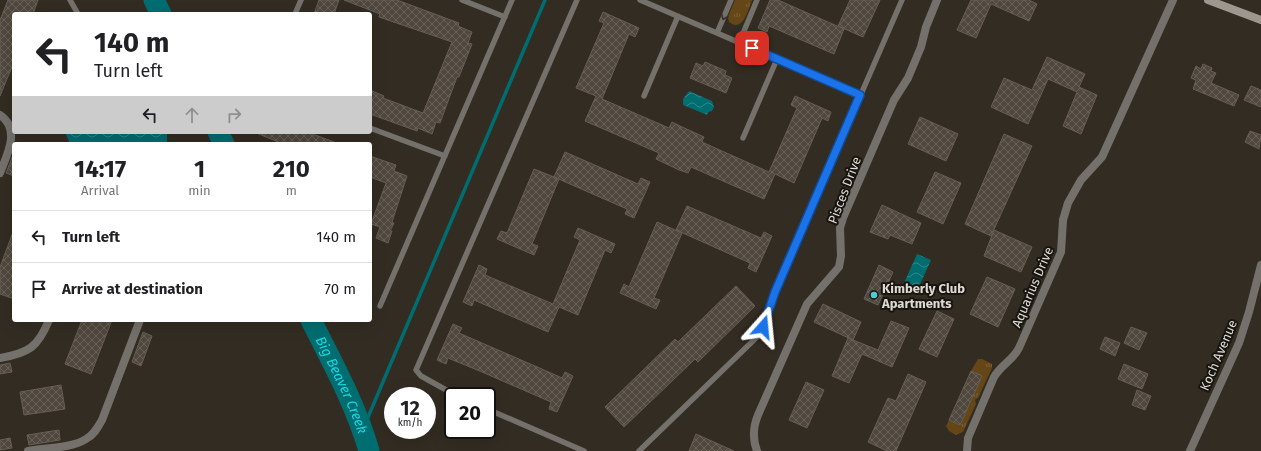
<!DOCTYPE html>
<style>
:root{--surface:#fff;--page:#f6f6f6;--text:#202124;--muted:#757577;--line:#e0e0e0}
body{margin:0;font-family:"Fira Sans",sans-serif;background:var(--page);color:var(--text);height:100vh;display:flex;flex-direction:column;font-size:15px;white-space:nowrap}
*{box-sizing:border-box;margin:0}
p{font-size:13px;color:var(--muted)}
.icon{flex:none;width:22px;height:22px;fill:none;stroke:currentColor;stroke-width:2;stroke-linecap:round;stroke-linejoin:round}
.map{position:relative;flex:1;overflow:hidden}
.panel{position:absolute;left:12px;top:142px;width:360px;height:180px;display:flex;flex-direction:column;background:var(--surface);border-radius:4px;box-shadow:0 4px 16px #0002}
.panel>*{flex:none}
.banner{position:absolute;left:12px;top:12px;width:360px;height:122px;border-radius:4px;box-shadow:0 4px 16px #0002;background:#fff;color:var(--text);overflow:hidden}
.speed{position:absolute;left:384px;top:387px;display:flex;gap:8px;font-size:20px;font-weight:700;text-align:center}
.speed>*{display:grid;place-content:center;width:52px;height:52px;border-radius:50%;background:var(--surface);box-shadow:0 4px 16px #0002;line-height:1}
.speed small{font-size:10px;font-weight:400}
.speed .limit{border:2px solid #111;border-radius:6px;background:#fff;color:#111}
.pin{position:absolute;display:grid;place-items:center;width:34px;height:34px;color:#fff;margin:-17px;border-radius:8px;box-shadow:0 2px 6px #0006}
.me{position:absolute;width:44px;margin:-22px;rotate:18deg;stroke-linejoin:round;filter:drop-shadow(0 0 3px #0008)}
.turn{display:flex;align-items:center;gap:14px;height:84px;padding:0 16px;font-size:18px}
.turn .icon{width:52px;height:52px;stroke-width:2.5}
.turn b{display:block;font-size:28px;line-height:34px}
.lanes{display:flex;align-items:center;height:38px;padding:0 16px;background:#0003;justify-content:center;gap:20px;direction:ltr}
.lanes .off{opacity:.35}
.eta{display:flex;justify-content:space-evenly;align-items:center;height:68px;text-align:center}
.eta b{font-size:24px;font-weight:700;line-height:28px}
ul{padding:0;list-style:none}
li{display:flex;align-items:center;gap:12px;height:52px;padding:0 16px;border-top:1px solid var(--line)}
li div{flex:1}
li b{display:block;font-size:15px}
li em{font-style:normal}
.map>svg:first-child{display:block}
.grass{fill:url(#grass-tufts)}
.water{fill:url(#water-waves)}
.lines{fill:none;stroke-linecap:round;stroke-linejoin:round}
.stream{stroke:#006d71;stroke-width:3.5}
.river{stroke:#006d71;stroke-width:21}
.building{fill:url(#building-cross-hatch);stroke:#665e53}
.lane{stroke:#74716c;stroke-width:5.5}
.street{stroke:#74716c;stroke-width:8}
.secondary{stroke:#9d978f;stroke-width:8}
.oneway{stroke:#34312c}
.route-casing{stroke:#114b97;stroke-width:10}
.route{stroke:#1a73e8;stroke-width:7}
.poi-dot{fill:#51ccd2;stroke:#181510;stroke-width:1.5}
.labels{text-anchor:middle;stroke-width:4;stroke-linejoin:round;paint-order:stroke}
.street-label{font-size:13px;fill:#dfdad4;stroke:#181510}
.poi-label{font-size:13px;font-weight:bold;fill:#dfdad4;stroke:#181510;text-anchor:start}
.water-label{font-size:14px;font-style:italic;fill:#19d7e0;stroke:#181510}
</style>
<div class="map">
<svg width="1261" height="451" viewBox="0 0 1261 451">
<defs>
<pattern id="grass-tufts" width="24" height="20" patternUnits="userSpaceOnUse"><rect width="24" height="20" fill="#654616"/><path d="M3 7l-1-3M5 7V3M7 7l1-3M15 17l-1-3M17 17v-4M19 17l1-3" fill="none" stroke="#7b6037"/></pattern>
<pattern id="water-waves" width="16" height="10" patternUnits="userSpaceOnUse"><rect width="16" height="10" fill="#006d71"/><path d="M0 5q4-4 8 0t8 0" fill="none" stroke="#31888b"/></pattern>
<pattern id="building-cross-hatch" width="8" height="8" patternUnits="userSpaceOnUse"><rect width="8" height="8" fill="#50483e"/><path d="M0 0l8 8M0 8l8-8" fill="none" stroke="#696259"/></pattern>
</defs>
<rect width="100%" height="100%" fill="#332c22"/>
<path class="grass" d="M735,0H752C748,10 743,33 729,22L728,17Z
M978,359H982L992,364V368L978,398L975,400L976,404L963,432L956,435L949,431L946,426L949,420L960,425L982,376L971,371Z"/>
<path class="water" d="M689,91L712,101L714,107L712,111L708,112L707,115L683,105V99Z
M65,132H167V144H70Z
M917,254L931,260L918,289L904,283Z"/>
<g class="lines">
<path class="stream" d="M363,429L545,0"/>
<g class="river">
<path d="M154,0L161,14"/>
<path d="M218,132L224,144"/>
<path id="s1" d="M311,320C332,362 356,405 369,451"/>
</g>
</g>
<path class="building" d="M8,0H38L33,14H14V62L0,96V20Z
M319,0H339L334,14H314Z
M344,0H397L459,23L458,26L472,32L468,43L472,44L459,77H457L440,123L436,122L432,134L418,128L417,131L370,114V90L384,96L383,98L423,113L452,42L379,17L380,14Z
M770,0H778L844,29L834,54L769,26L767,32L758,28Z
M850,0H880L863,37L838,26Z
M971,0H1029L1037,4L1029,21L991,4L976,38L957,30Z
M603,12L639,28L635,37L629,34L602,99L669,128L672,122L680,126L704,137L702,142L713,147L769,172L797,108L791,105L795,96L831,112L828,121L822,118L794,183L775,174L764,199L691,167L688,173L679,170L656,159L659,153L585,121L596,96L576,88L604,23L599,21Z
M1047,57L1085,74L1079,87L1097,95L1081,134L1063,126L1077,92L1048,79L1028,124L991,107L1004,78L1032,90Z
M705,62L726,71L725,75L732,78L726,93L690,78L696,63L703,66Z
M1203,64L1212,68L1211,71L1216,73L1211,83L1239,95L1234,106L1193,89L1196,80L1191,78L1196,66L1201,69Z
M1251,86L1261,90V107L1244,100Z
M920,117L958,134L946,161L908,144Z
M1250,131L1261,135L1259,149L1245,142Z
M254,132H307L337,143L283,144Z
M1004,134L1032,146L991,236L965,224Z
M565,152L638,184L641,178L650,182L634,218L625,214L627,209L554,177Z
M13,155L14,156V176L6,173Z
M370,156L396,165L394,171L407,176L392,222L394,223L390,231H392L388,243L376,238L380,227L371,224L386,183L370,177Z
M534,169L559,179L532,244L538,246L534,255L497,239L501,231L507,233Z
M935,172L961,183L943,224L917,212Z
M882,205L921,223L912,244L890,235L888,239L870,232Z
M687,206L761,238L764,232L772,236L756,272L748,268L750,263L676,230Z
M657,222L682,233L654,298L660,300L656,309L620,293L624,284L629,287Z
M578,228L615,244L611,253L605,250L578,315L559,307L548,332L474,300L472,306L463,302L479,265L487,269L485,275L553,304L580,240L574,237Z
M994,230L1032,247L1021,272L984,256Z
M13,232H14V299L0,294V267Z
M879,265L893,272L878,305L864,299Z
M987,277L1015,289L998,327L970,314Z
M736,286L755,306L698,362L695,359L624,427L605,407L675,339L678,342Z
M823,304L861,322L853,340L814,322Z
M937,311L954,319L937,357L919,349Z
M82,320H112L91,374L65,364Z
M891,321L909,328L892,367L862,354L849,383L832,376L848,338L878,350Z
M453,324L462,328L459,333L551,373L562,378L565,372L573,376L557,412L549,409L551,402L482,372L448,358L446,364L437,360Z
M1131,327L1147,333L1139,350L1124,343Z
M143,332L152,336L141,366L132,362Z
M1105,337L1120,343L1115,356L1100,349Z
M10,363L12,372L0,374V365Z
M1124,364L1148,374L1142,389L1118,379Z
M971,371L982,376L960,425L949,420Z
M908,374L926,382L896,451H887L868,442L888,398L896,401Z
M806,382L824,390L807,428L789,420Z
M61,385L65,409L24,415L20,392Z
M1137,390L1151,396L1145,410L1132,405Z
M59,430L60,440L29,445L27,435Z
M696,434L734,451H689Z
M10,438L12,448L0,450V440Z"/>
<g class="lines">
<path class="lane" d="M70,0L78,14
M462,0L505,17
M640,0L861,95
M295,14L301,0
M717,33L731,0
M739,43L757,0
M644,96L678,16
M370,128L445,156
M743,138L777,59
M380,306L512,0
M457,396L421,376L416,370L577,0
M487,409L584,451
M639,451L757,337L763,327L775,292L902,0"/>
<path class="street" d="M0,115C21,129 7,155 0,173
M0,358C29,353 38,347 49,320
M28,451C44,448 73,448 86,439C94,435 98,427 102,420L140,320
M757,451C752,438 753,427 758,415L807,304L839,267L841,256L840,228L843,218L894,100L908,78L921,47L926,27L937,0
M967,451L968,438L994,377C1001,365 1013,360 1019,348L1061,252L1063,220L1068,203L1081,180L1102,157L1173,0
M1190,451L1239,343L1249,312L1261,265"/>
<path class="secondary" d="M1208,0L1261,20"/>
</g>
<defs><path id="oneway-chevron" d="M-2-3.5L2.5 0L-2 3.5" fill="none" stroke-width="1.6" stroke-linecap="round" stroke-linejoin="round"/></defs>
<use class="oneway" href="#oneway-chevron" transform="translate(724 17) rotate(112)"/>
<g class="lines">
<g class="route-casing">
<path id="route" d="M752,48L860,95L775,292L763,327"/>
</g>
<use href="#route" class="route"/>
</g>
<circle class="poi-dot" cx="874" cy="295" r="4"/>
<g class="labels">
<g class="street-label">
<text transform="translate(844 190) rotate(-69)" y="5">Pisces Drive</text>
<text transform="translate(1032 287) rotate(-67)" y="5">Aquarius Drive</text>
<text transform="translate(1218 355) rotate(-67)" y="5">Koch Avenue</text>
</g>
<g class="poi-label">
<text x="882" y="293">Kimberly Club<tspan x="882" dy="15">Apartments</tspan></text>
</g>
<g class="water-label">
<text dy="5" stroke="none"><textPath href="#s1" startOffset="72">Big Beaver Creek</textPath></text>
</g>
</g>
</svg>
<div class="speed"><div>12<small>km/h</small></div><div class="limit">20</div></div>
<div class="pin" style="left:752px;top:48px;background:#d93025"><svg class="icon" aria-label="arrive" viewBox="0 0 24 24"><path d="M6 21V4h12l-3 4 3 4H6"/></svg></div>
<svg class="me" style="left:763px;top:327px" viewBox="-20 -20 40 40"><path d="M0-17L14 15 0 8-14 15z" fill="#1a73e8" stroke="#fff" stroke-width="4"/></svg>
<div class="banner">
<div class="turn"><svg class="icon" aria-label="left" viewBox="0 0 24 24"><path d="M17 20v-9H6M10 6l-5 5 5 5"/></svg><div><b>140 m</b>Turn left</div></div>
<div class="lanes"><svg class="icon" aria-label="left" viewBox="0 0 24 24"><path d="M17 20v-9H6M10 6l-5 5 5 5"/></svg><svg class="icon off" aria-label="ahead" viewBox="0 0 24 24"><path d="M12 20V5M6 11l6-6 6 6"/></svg><svg class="icon off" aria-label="right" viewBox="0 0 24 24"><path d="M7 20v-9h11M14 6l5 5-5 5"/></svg></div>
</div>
<section class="panel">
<div class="eta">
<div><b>14:17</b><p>Arrival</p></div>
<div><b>1</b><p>min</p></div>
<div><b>210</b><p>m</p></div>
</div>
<ul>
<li><svg class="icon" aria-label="left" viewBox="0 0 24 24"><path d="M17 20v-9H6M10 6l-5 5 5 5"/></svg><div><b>Turn left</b></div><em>140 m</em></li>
<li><svg class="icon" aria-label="arrive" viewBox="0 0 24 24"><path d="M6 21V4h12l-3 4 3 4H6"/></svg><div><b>Arrive at destination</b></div><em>70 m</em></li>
</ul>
</section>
</div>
